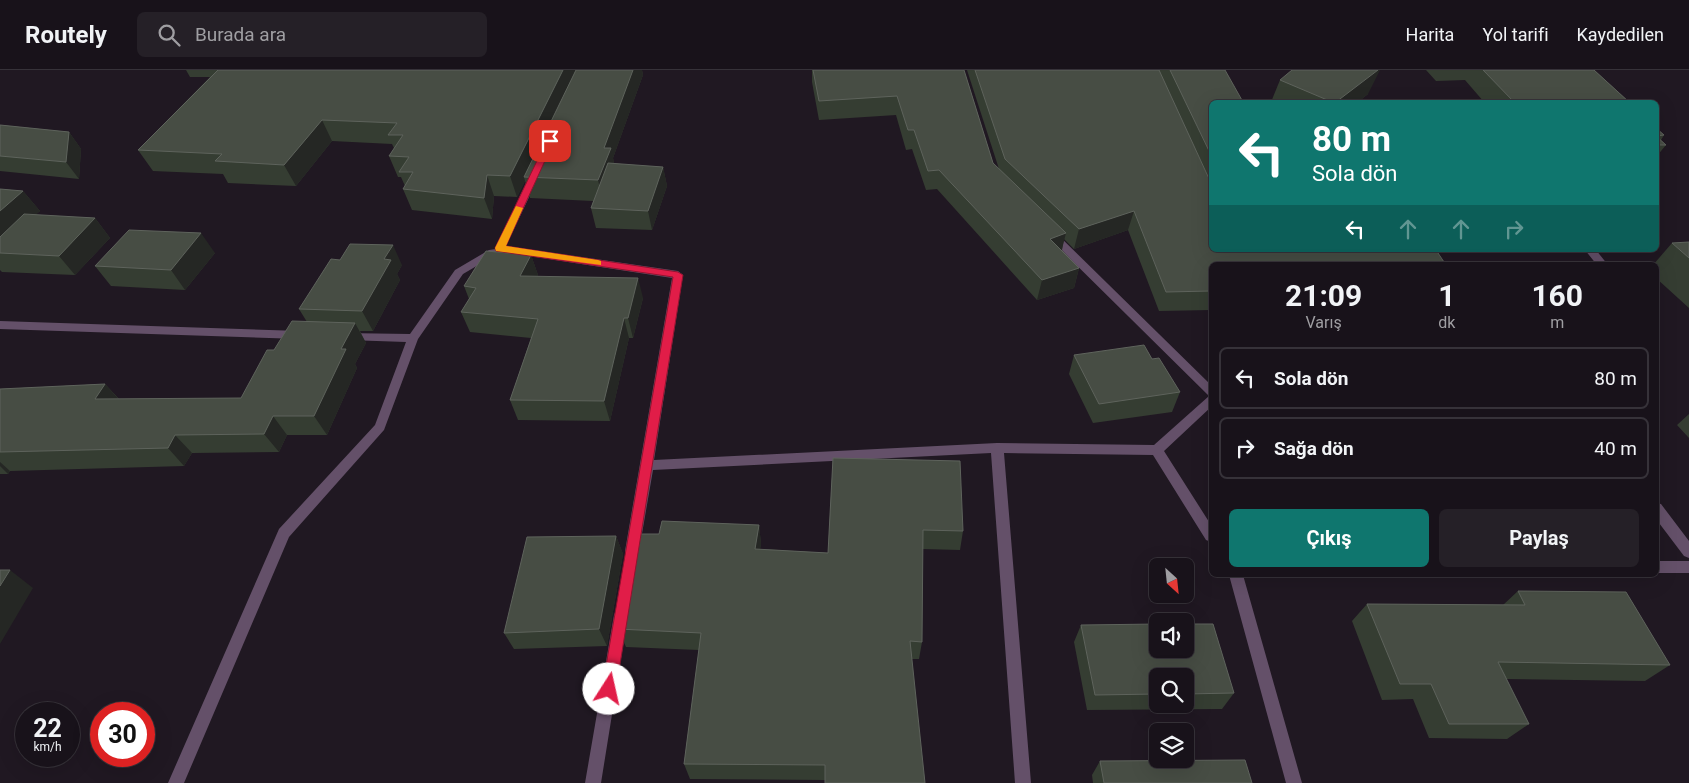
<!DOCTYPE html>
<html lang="tr">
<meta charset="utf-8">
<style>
:root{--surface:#18121a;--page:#252027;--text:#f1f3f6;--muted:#9f9ea2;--line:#363239;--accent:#0f766e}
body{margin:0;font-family:Roboto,sans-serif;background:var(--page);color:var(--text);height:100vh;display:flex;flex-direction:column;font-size:19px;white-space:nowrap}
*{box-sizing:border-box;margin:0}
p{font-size:16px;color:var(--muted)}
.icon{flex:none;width:28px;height:28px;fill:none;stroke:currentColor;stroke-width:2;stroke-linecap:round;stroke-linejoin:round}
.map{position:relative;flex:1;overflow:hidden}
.drawer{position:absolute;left:1209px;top:192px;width:450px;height:315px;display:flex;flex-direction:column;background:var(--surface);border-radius:8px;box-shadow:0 5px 20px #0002,0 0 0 1px var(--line)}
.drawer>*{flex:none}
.banner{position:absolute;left:1209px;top:30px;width:450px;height:152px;border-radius:8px;box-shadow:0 5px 20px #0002,0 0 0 1px var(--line);background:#0f766e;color:#fff;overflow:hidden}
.needle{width:32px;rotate:153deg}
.tools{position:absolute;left:1149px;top:488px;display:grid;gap:10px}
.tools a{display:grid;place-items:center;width:45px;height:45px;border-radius:8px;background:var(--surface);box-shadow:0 5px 20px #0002,0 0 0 1px var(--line);font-size:25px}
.speed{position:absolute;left:15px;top:632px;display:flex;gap:10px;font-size:25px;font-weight:700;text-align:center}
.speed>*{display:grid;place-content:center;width:65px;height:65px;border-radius:50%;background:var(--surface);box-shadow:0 5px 20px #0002,0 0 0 1px var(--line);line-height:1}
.speed small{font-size:12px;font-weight:400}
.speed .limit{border:8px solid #d22;background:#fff;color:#111}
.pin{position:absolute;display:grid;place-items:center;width:42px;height:42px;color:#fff;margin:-21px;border-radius:10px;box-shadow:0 2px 8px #0006}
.me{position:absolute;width:55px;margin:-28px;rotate:10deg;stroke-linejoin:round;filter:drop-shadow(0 0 4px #0008)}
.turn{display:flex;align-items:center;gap:18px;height:105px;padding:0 20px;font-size:22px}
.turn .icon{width:65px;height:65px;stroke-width:2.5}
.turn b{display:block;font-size:35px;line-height:42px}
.lanes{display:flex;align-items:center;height:48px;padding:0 20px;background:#0003;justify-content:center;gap:25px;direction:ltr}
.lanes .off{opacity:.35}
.eta{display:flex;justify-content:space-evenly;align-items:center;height:85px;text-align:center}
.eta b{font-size:30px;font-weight:700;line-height:35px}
.button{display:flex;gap:10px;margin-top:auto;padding:10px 20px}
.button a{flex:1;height:58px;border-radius:8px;background:var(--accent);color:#fff;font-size:20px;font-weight:700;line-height:58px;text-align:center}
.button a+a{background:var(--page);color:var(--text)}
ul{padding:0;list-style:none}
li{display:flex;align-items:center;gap:15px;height:62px;margin:0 10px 8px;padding:0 10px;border:2px solid var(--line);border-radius:8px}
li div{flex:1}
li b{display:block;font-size:19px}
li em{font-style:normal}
header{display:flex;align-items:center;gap:30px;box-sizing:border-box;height:70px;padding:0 25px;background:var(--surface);border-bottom:1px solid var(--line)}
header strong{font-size:24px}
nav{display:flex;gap:28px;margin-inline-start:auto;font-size:18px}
.search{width:350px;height:45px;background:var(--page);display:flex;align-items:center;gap:12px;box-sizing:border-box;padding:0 18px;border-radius:8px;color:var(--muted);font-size:19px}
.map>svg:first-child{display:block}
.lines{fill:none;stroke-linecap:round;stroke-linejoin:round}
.minor{fill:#645069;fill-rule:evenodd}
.wall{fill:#353d32;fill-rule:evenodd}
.shaded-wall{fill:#252724}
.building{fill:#474d44;stroke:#5e635c}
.route{fill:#e11d48;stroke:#92132f}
.slow{fill:#f59e0b}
</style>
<header>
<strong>Routely</strong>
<div class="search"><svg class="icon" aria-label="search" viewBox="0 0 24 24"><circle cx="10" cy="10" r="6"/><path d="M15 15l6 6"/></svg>Burada ara</div>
<nav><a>Harita</a><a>Yol tarifi</a><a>Kaydedilen</a></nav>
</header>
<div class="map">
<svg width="1689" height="713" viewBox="0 0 1689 713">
<rect width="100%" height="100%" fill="#201822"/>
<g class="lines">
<path class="minor" d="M535,101L540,104L506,176L678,201L683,205L654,390L997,373L1154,375L1209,326L1047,166L1046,164L1051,161L1055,162L1211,315V337L1164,381L1211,455V472L1206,470L1153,385L1004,383L1031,713H1015L991,383L653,400L639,481L637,485L632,487L627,485L625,481L672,208L497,181V184L463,204L418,269L384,360L289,467L184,713H168L279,459L375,355L406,272L347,270L343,269L341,266L343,263L410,264L455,200L489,180L496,179L530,104Z
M1585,180H1596L1608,195H1597Z
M0,251L300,261L306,265L300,269L0,259Z
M1656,433L1661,434L1689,471V488L1684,486L1656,449Z
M1656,491H1689V503H1656Z
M1229,505H1243L1302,713H1286Z
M621,538L626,540L628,545L601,713H585L614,545L616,540Z"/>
</g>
<path class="wall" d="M186,0H642L643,5L613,88L614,94L663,97L667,116L652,160L596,158L591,138L593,131L530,128L525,111L517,127L494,126L492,149L412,140L403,119L405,116L401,107H398L389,86L394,78L392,74L332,71L296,116L228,113L223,104L153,101L138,80L210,7H190Z
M812,0H964L993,93L999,99L967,0H1225L1211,32V240L1159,241L1128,160L1074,179L1064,169L1062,180L1079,198L1074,218L1037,230L937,119L926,120L912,79L906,80L896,45L819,50L812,12Z
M1426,0H1594L1629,32H1484L1465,10L1436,11Z
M1280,10L1368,24L1358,32H1271Z
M0,55L69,62L81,79L79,109L0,101Z
M1656,58L1664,65L1661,70L1666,75L1656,87Z
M0,119L23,121L40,141L35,145L95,148L110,168L75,205L2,202L0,200Z
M1689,172V238L1656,208V195H1653L1672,173Z
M215,183L185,220L111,216L95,196Z
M531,185L538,205L537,206L643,228L633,268H629L610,351L518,350L510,330L531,268L470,262L461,242L469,229L464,216Z
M402,195L397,204L400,210L373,261H360L366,273L355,294L357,298L327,365H287L279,382L192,383L184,396L10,401L8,404H0V319L105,314L119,329L241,328L307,252L299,239Z
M1074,285L1180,322L1172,342L1093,353L1069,304Z
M1689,344V368L1677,355Z
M833,388L963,461L960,480L922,479V572L919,589H912L825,710L690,709L684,694L699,580L626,577L618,559L659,464L759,455L761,474L760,479L828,483Z
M616,466L623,484L607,576L514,579L504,563Z
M1518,521L1670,595L1645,611L1506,609L1529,654L1507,669L1429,668L1413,629L1382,630L1352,551L1367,534L1503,535Z
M1081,555L1234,623L1222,639L1087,640L1074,572ZM1158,606H1185V634H1158Z
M1100,691L1252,713H1093L1092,705Z"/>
<path class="shaded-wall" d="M563,0H578L524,107L525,111L517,127L510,106Z
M633,0H642L643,5L613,88L615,99L603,131L598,110L604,78Z
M1378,0H1380L1368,24L1358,32H1336Z
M322,50L332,71L296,116L284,95Z
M69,62L81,79L79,109L66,92Z
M663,97L667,116L652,160L648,141Z
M487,105L494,126L492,149L484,128Z
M23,121L40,141L0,177V141Z
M1134,141L1128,160L1074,179L1079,159Z
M95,148L110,168L75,205L59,186Z
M201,163L215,183L185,220L171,200Z
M1066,163L1061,183L1050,169Z
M393,175L402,195L397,204L400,210L373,261L362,241L384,189Z
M531,185L538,205L527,226L520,206Z
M1079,198L1074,218L1037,230L1042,210Z
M638,208L643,228L633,268L628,248Z
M624,248L629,268L610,351L604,331Z
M355,253L366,273L355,294L357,298L327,365L314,346L341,279Z
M105,314L122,333L95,329Z
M273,346L287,365L279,382L264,364Z
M175,365L192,383L184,396L168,378Z
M0,392L10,401L8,404L0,396Z
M759,455L761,474L758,498L755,479Z
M616,466L623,484L607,576L599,559Z
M10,500L33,518L0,574V516Z"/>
<path class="building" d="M218,0H563L510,106L487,105L484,128L403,119L413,102H399L409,87L389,86L403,65H388L397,53L322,50L284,95L215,91L222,84L138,80Z
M576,0H633L604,78H611L598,110L524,107Z
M813,0H964L993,93L1066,163L1050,169L1079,198L1042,210L939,100L928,101L914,60H908L897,26L819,31Z
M975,0H1159L1211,113V180H1436L1446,195H1211V221L1166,222L1134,141L1079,159L1005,89Z
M1170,0H1225L1243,32H1211V85Z
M1292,0H1378L1336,32H1332L1280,10Z
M1483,0H1594L1629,32H1514Z
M0,55L69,62L66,92L0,86Z
M1656,58L1664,65L1656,66Z
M1656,66L1666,75H1656Z
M608,93L663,97L648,141L591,138Z
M0,119L23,121L0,141Z
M24,144L95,148L59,186L0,183V167Z
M129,160L201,163L171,200L95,196Z
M1689,172V188L1672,173Z
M350,174L393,175L384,189L391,190L362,241L299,239L331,189L340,190Z
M486,181L531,185L520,206L638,208L628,248H624L604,331L510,330L538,249L461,242L476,218L464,216Z
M292,251L355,253L341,279H346L314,346H273L264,364L175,365L168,378L0,382V319L105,314L95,329L241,328L267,280H274Z
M1144,275L1152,289L1159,288L1180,322L1099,334L1074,285Z
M833,388L960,391L963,461L923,460L922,572L910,571L925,713H825V695L684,694L701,563L618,559L635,464H659L662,451L759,455L755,479L828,483Z
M616,466L599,559L504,563L527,467Z
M0,500H10L0,516Z
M1518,521L1626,522L1670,595L1498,592L1529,654H1449L1431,614H1400L1367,534L1525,535Z
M1158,554V579H1185V554H1213L1234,623L1185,624V606H1158V624L1095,625L1081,555Z
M1245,690L1252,713H1104L1100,691Z"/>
<path class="route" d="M547,70L554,71L506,176L678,202L683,205L616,619L614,624L609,626L604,624L602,619L673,207L496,181L495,178Z"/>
<path class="slow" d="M516,136L523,138L506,176L598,190L601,191V195L496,181L495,178Z"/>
</svg>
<div class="tools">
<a><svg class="needle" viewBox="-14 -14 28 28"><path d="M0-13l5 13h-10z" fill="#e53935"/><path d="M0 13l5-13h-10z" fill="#9f9ea2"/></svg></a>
<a><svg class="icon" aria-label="sound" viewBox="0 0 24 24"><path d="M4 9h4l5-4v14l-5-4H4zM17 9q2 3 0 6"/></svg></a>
<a><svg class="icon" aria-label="search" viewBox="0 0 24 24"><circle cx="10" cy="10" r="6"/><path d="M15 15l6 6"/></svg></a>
<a><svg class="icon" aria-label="layers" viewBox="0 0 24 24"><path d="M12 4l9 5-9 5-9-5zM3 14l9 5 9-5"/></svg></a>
</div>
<div class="speed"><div>22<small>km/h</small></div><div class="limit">30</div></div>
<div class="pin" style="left:550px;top:71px;background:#d93025"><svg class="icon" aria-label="arrive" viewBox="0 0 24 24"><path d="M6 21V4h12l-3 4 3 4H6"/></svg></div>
<svg class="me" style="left:609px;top:619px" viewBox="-20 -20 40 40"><circle r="19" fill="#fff"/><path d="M0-13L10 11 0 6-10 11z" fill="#e11d48"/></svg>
<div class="banner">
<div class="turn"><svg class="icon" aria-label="left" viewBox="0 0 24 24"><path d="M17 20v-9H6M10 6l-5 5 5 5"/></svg><div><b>80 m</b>Sola dön</div></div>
<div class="lanes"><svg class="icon" aria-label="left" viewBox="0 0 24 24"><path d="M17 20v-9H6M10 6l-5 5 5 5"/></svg><svg class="icon off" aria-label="ahead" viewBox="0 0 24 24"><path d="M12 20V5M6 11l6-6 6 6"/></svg><svg class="icon off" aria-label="ahead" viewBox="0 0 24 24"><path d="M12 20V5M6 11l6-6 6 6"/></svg><svg class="icon off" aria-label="right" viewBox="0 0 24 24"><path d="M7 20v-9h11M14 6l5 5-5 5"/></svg></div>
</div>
<section class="drawer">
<div class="eta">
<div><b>21:09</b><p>Varış</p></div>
<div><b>1</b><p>dk</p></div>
<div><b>160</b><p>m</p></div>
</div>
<ul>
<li><svg class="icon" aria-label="left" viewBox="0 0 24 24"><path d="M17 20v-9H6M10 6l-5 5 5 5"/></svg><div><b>Sola dön</b></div><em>80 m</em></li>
<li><svg class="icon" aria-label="right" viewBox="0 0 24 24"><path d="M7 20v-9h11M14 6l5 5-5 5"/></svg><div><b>Sağa dön</b></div><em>40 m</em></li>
</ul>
<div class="button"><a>Çıkış</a><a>Paylaş</a></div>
</section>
</div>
